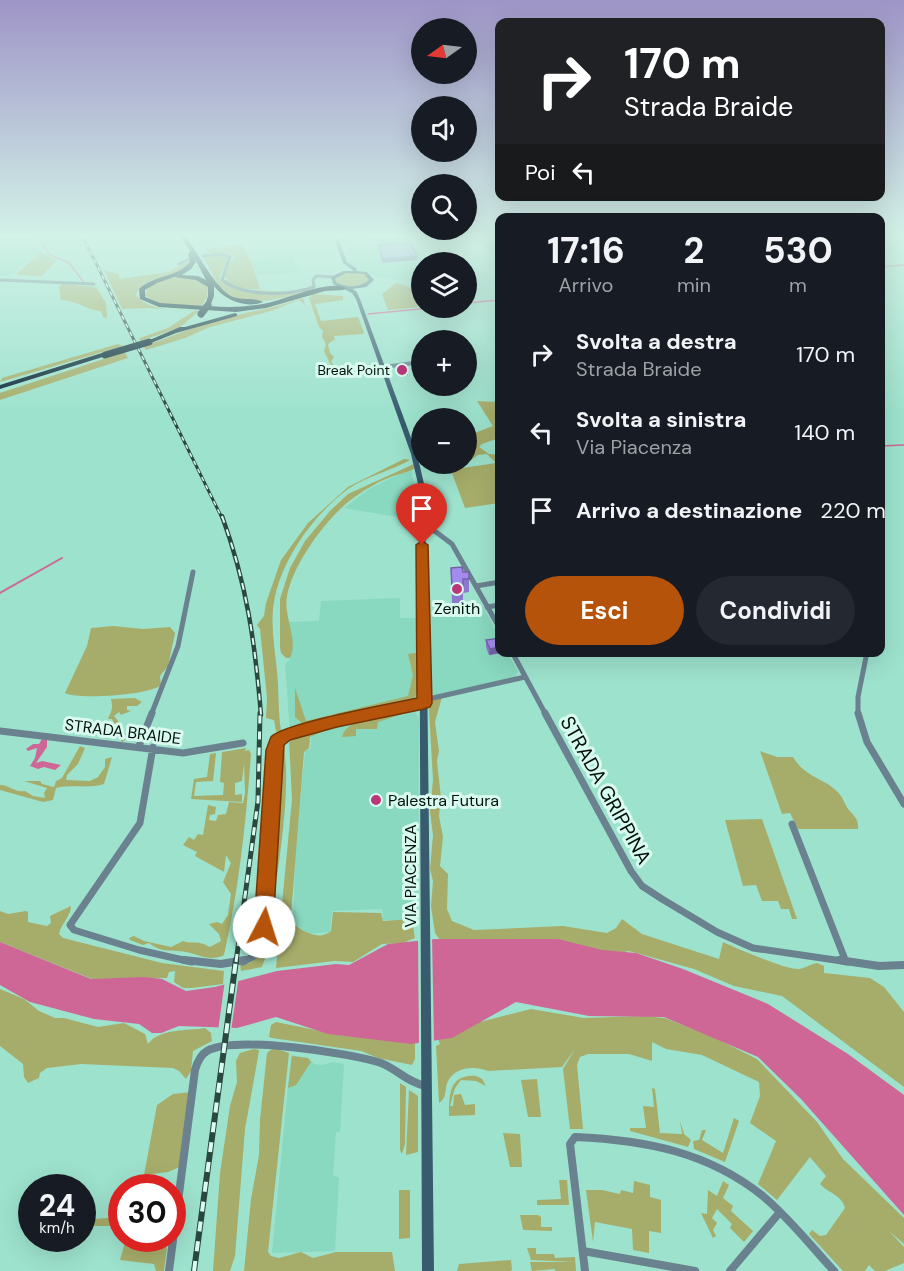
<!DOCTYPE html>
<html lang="it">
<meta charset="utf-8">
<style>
:root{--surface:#171b24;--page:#242831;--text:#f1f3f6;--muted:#9ea1a6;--accent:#b45309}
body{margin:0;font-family:"DM Sans",sans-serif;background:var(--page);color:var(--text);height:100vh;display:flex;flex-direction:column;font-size:22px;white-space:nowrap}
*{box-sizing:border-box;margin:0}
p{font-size:20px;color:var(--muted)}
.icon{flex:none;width:33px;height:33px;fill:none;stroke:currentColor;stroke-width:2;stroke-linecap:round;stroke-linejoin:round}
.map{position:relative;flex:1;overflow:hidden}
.panel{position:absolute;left:495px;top:213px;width:390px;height:444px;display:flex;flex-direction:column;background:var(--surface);border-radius:12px;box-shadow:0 6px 24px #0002}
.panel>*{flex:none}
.banner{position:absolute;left:495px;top:18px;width:390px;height:183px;border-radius:12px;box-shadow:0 6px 24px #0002;background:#202124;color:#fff;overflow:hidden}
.needle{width:39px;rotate:256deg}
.buttons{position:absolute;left:411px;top:18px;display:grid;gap:12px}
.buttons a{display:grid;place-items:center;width:66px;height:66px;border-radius:50%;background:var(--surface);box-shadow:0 6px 24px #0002;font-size:30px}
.speed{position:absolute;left:18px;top:1174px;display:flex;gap:12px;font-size:30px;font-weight:700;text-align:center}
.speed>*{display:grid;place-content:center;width:78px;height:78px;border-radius:50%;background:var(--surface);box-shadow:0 6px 24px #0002;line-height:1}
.speed small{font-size:15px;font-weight:400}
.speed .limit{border:9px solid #d22;background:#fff;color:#111}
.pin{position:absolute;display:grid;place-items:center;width:51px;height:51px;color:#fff;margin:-62px -26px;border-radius:50% 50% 50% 0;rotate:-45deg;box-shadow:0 0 6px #0007}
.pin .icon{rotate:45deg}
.me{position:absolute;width:66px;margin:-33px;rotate:5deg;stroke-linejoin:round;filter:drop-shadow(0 0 4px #0008)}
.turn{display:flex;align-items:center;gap:21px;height:126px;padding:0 30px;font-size:27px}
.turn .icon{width:78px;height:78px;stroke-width:2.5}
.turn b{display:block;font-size:42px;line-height:51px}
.then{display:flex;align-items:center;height:57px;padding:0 30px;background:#0003;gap:12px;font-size:22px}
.eta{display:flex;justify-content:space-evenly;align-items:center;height:102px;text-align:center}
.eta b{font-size:36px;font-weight:700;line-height:42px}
.primary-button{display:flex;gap:12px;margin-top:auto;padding:12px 30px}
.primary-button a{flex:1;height:69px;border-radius:36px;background:var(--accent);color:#fff;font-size:24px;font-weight:700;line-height:69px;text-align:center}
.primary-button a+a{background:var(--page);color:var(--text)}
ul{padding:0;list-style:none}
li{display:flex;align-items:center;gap:18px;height:78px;padding:0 30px}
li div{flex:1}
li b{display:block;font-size:22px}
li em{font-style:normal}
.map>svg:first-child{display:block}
.built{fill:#89d8c0}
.green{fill:#a6ad6a}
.water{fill:#cf6796}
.pier{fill:#9de2cd}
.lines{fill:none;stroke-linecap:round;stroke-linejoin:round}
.stream-far1{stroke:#cf6796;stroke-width:1.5}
.stream{stroke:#cf6796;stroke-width:2}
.street-far4{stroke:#6a818f;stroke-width:3}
.street-far3{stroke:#6a818f;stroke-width:4}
.street-far2{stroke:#6a818f;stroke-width:5}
.street-far1{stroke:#6a818f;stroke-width:7}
.street{stroke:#6a818f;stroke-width:8}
.secondary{fill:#385b6e;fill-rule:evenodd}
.highway{fill:#092837;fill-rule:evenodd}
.rail-far3-casing{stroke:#2a483e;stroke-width:3}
.rail-far2-casing{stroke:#2a483e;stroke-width:4.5}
.rail-far1-casing{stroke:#2a483e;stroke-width:5}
.rail-casing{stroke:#2a483e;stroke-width:6}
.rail-far3{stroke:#d9fbef;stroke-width:1.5;stroke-dasharray:4.5;stroke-linecap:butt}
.rail-far2{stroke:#d9fbef;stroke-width:2;stroke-dasharray:7;stroke-linecap:butt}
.rail-far1{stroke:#d9fbef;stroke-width:3;stroke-dasharray:8;stroke-linecap:butt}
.rail{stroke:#d9fbef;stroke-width:4;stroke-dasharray:10;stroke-linecap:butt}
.highway-bridge{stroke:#092837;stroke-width:7}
.wall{fill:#8c78cc}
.shaded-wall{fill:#7262a6}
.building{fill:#a38ced;stroke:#7262a6;stroke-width:1.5}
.route{fill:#b45309;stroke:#753606;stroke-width:1.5}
.poi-dot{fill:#bb367a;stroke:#d9fbef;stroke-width:2}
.labels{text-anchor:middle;stroke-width:6;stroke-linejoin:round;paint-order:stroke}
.far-poi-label{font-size:14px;fill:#00100a;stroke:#d9fbef;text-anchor:end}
.poi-label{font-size:16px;fill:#00100a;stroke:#d9fbef}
.street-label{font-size:16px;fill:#00100a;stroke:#d9fbef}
.near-street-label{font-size:20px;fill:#00100a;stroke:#d9fbef}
</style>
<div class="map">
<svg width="904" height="1271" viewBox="0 0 904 1271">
<rect width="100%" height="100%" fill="#9de2cd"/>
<path class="built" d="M410,235L425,262H422L421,280L409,281L382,278L352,268L348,260L349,257L346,241Z
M36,238L43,254L31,257L11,276H0V239Z
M292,255L298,272L257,276L253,261Z
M411,468L415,489V520L344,508L369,489Z
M400,598V618H417V695L415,698L290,731L285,664L290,660L286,622L319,621L321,601Z
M483,606L499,638L500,652L507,653L518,671L515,677L437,695L432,694L429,615Z
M407,709L414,710L419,718L418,921L383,920L382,909L332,911L330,932L309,934L294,923L293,916L296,848L305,751L310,749L312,731Z
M291,1055L308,1058L314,1064L323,1065L332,1062L344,1064L340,1132H336L333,1176L339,1177L335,1251L272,1253Z"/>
<path class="green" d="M242,245L252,263L260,289H243L227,282L224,274L234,257L227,253H210L205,249Z
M43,253L57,260L42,276L16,275L36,255Z
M219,255L229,259L219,277L220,280L235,289L303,293C282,298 244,309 226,293C216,284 210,268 203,257Z
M191,260L190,265C186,267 182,271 178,273C165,279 141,278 136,295C148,312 180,309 199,311L179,328L140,341V338L168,328L194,311L148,308L122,309L104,270L119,274L120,279L169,272Z
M352,272L366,274L370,281C359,288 350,287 338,285L335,280L345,273Z
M179,277L196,278L208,287L207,297L201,307L162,304L145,296C148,281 166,279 179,277Z
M396,283L421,290V307L388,310L382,294Z
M62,284L96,287L106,303L107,318L103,317L101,311C85,310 80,301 61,300L59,287Z
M313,294L343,296V300L315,304L321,321L358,317L364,332L363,334L334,336L335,339L328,344L330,353L334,357L331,362L341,375L333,370L324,351L326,344L322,337L323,331L319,327L309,298Z
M303,298L305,305L299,300L271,311L210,327L185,338L146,350L143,346C167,339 189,328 213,321C244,312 272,309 303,298Z
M118,344L123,346L0,382L2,378Z
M125,352L128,358L0,400V393Z
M477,401L499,402V438L482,444L479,447L489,454L499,455V468L497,467L499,468V503L465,508L452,473L456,471H443L496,463L487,454L478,455L467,463V436L493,426Z
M404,459L410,460C391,471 367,476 348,489C314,514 281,560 274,602C270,625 275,648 277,671C279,691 278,711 281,731L279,732L276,731L274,720L266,718L267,698L260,629L257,625L264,616L266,603L281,560L308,523L348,487Z
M414,464V469C406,473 397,474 388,478C378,482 366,489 356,496C329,514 293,563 287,596C283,616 299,640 290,658H286L281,653L280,648V599L290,568L305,541L330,511L348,494Z
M113,626L143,629L170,627L175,633L168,666L160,676L161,685C151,695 78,700 65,693L87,646L91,628Z
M415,653L418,655C419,668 422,686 415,697L382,708L304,725L295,717V688L306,721L408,696L413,675L408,654Z
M442,697L435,722L439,751L437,761L441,798L439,816L443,837L440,866L448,874L447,909L452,921L474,930L563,926L607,933L616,928L622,919L642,934L719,959L723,942C736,948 788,971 800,969C804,968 812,964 817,963L824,966V973L870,978L884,987L904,1012V1087L782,996L734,986L694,969L629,951L595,958L440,940L435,933L431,906L433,881L430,869L433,835L430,812L433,780L429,710L431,699Z
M135,698L142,702L137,706H127V710L131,711L121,715L119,712L114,716L119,722L115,728L121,733H129L130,737L122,742L118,736L112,734L107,739L103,736L109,730L106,727L114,723L112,719H108C112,710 113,708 111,699Z
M407,710L408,712L378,722L377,729H356V736L342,737C346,717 390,714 407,710Z
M330,727L329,729L310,737L309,748L304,752L291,915L293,923C303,932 319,941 331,931L333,912L381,913L383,921L412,919L415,938L403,943L382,944L353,962L334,961L276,968L292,799L289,739L303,733Z
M284,743C284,752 286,761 286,771C287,813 279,862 273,904C270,925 270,947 262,967L241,971L240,964C253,966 259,955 264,945L276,829L279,750Z
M80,746L85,748L78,764L67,775L66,780L90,781L98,777L105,767V759L112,757L104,784C88,789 73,784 56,788L53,800L43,802L0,790V785C10,785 15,793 25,791L33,796L45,798L44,793L47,788L24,781H40L42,784L54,787L56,781L62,778Z
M246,748L245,751L249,750L251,754C246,821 239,889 224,955C211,962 200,955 186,952C170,949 164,954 149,943L143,945L130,940L129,938L134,936L144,941L171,947L183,941C193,945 195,939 210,947L221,941L219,934L209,924L217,922L222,924L228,915L231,894L223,882L231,863L226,855L224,872L195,856L197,852L183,845L189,837L194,840L198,834L203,835L208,805L216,807L215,814L210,815L209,820L216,821L218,815L226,814L229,802L243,803L245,793L244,764L242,781L235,783V795L242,794V802L191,799L194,779L207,777L210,754L216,753L213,781L196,782L194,796L223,795L224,783L220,782L222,752Z
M760,751L777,757H793C807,780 828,778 841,796C844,800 845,805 848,809C854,816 859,819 858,829H798L790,813L782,814Z
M762,819L797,919H792L789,909H781L778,901H762L756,885L743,886L725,820Z
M71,906C71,916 61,924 59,934L63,938L162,963L224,971L223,984L192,988H183L174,982L175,971L169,972L167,978L92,979L0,942V911L8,914L26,911L28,912V922L47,926L51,923L50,916Z
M0,989L24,999L39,1011L55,1018H64L98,1027L124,1023L145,1034L148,1044C160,1028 187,1031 205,1028L211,1033L212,1041L193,1051L191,1071L186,1079L179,1071L173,1068L81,1064L47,1068L40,1073L39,1078L28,1083L24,1077L23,1064L0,1046Z
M531,1009L584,1018L644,1016L665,1018L713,1037L757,1059L817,1122L843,1159L904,1218V1244L889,1231L904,1247V1263L885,1271H875L869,1265L865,1271H843L809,1234L812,1230L820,1236L826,1235L845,1208C842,1195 828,1193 820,1184L826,1176L810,1157L777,1200L758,1184L776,1141L750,1123L760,1096L759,1082L702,1055L666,1049L652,1042V1061L629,1054H588L580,1057L577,1065L583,1129H570L563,1069L575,1049L562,1067L488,1071C475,1066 456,1066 448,1081C444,1089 448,1097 439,1103L436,1046L440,1044L436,1033Z
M276,1022L345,1036L391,1037L415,1043V1059L412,1065L378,1058L361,1051L272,1038L269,1037L271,1025Z
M273,1048L289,1053L268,1252L271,1256L279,1258L301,1252L313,1258L336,1252H392L395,1271H244L251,1199L259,1155L260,1120L267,1053Z
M254,1049L259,1050L258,1057L245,1129L235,1256L230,1271H213L220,1173L230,1106L237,1082L236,1061L240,1053Z
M292,1056L308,1058L311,1062L296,1085L288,1088Z
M476,1076L482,1079L486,1086L476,1081L461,1080L455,1088L450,1106H453L454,1095L461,1094L465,1105L475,1104V1115L449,1116C449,1095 449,1074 476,1076Z
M537,1079L541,1117H528L521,1080Z
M400,1083L406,1087L405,1144L402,1154L400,1150Z
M652,1088L655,1089L660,1133L682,1134L680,1121L684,1134L691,1140L688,1147L630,1131V1128H646L643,1106L654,1107Z
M409,1090L418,1096V1152L406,1155Z
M191,1092L180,1167L168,1172L144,1175L157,1105L173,1094Z
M734,1118L739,1121L725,1162L694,1149L693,1141L699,1140L702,1130H706L702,1140L723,1153Z
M503,1133L520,1134L522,1167H510Z
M559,1180H567L569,1205H537V1200L561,1199Z
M634,1181L650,1185V1197L661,1200V1233L649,1231V1253L633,1250L632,1229L595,1222L593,1242L586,1190H602L620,1194L621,1190L633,1193Z
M723,1181L729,1185L723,1198L733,1206L731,1211L753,1231L744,1242L730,1228L732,1224L717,1209L712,1218L717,1223L713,1230L716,1236L713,1238L701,1213L707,1214L708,1190L717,1196Z
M399,1190H410V1238L399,1239Z
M121,1203V1226H91L93,1219L108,1218Z
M520,1215H538L541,1217V1227H552V1231L523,1230Z
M126,1239H168L164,1271H156L154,1264L120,1260Z
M527,1248H536V1254H554L555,1258L575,1257L576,1271H555V1269L532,1271L530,1262H574L531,1260Z
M511,1260L512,1270L510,1271H457L459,1264Z"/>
<path class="water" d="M42,739L47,740V747L36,763L42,761L61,765L55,770L44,767L38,769L30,766L35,758L37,748L28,751L26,749L33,744H39Z
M435,939H558L602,950L636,953L683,969L768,1004L848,1054L904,1095V1215L801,1099L758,1057L664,1017L589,1016L516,1002L452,1038L411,1044L328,1034L276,1017L237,1028L179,1026L161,1033H152L139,1024L94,1019L30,1002L0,985V942L91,979L144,977L162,979L186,991L215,987L277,971L336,964L349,965L388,944Z"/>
<path class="pier" d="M432,936L434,1044L419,1046L418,938Z
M239,976L231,1031H218L225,980Z"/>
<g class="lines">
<path class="stream-far1" d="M37,235L49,254L69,263L83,281
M880,267L904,265
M466,303L500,300
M368,314L430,308
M880,446L904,445"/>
<path class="stream" d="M0,593L62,558"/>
<path class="street-far4" d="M203,256L221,254L230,257L222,280C244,297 288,296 314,287L313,280L316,276L335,277
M179,264L192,258
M0,280L94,284
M466,356L475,354"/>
<path class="street-far3" d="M383,367L422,362"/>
<path class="street-far2" d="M423,527L436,532L452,544L500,629
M476,586L500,582
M487,607L500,605
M512,652L546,715
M424,700L525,677
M151,715L178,646L193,572
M361,715L424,703
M858,715V697L867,652"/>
<path class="street-far1" d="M545,713L631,871L642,886L662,899L717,932L753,948L849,962
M858,713L867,742L904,804
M0,731L183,753L243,743
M139,746L152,713
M153,747L140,823L70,925L74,930L139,950L192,962
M792,824L846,962
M243,962C246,960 252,958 255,955C272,938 273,782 274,750L277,741L304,728L368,713"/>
<path class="street" d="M184,960L221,964L245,960
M839,960L879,966L904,965
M583,1251L695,1271
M169,1271L195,1070C197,1063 200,1055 207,1051C235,1035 350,1053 381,1063C397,1069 408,1083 426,1086
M585,1271L570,1144L575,1137C645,1140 709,1152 764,1197C790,1219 811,1246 834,1271
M730,1271L780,1212"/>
<path class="secondary" d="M333,235H337L347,262L357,269V270L356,271L367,272L374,280L366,287L352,289L356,291L360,299L417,454L425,488L434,1271H422L419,488L411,454L356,299L352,293L333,284L331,277L343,271H354L343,263ZM346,273L364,274L369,280C359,288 349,288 337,283L335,279Z"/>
<path class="highway" d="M179,235H185C196,251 215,287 231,296C241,301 254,297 263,302C247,309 224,300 214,286V296L210,306C228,308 245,307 263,304C284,301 327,279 346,288L343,290L325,291L266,308L236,312L159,307L140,299L139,289C153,275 177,278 190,262L188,254L190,251ZM195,259L206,280L198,276L182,275L191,269L196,262ZM174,277L196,280L208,287V296L205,306L160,303L145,297V290L157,283Z
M235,313L237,314V316L176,333L151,343L145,342L180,327H185Z
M102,353L109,355L0,389V385Z"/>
<g class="rail-far3-casing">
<path id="rail-far3" d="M82,235L222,518"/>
</g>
<g class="rail-far2-casing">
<path id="rail-far2" d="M222,516C247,585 255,642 261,715"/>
</g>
<g class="rail-far1-casing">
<path id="rail-far1" d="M236,962L258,801L260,713"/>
</g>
<g class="rail-casing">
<path id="rail" d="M194,1271L236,960"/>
</g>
<use href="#rail-far3" class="rail-far3"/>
<use href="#rail-far2" class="rail-far2"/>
<use href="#rail-far1" class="rail-far1"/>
<use href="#rail" class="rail"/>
<path class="highway-bridge" d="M201,314L208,305
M105,355L149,342"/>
</g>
<path class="wall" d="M451,568L469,579V592L463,593V603H452Z
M486,640L503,653L489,655L486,647Z"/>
<path class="shaded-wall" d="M417,256V260L382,263V259Z
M408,371V375L401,376V372Z
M500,647V652H503L489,655L490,649Z"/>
<path class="building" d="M410,242L417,256L382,259L379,245Z
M405,364L408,371L401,372L398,365Z
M462,567L463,572H469V579H463V589H452L451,568Z
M500,638V647L490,649L486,640Z"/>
<linearGradient id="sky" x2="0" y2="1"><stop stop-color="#9e95c7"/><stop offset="0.57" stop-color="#d3f2e8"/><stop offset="1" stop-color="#d3f2e8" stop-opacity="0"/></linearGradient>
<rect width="904" height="413" fill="url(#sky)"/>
<path class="route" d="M422,541L428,545L432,703L430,707L424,709L337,727L290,740L284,745L273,927L270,933L264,935L257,933L254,927L266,750C268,746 269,741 271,737C283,723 394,703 417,698L416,545Z"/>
<g class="poi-dot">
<circle cx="402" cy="370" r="6"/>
<circle cx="457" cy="589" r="6"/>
<circle cx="376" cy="800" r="6"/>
</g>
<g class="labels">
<g class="far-poi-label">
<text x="390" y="375">Break Point</text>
</g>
<g class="poi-label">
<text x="457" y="614">Zenith</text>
<text x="388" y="806" text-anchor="start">Palestra Futura</text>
</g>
<g class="street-label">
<text transform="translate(123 731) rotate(7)" y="6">STRADA BRAIDE</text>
<text transform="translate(410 876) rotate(-90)" y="6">VIA PIACENZA</text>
</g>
<g class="near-street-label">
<text transform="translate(606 790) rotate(61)" y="7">STRADA GRIPPINA</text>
</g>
</g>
</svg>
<div class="buttons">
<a><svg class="needle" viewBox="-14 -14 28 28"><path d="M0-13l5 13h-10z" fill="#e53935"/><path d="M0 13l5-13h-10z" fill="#9ea1a6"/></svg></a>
<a><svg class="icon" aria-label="sound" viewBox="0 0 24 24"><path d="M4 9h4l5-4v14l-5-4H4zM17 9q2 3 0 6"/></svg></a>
<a><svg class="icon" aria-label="search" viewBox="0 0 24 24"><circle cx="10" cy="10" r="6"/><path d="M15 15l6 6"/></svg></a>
<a><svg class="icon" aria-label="layers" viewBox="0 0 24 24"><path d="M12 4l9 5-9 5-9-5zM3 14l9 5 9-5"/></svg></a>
<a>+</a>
<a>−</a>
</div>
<div class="speed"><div>24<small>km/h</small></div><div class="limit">30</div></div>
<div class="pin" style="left:422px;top:545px;background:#d93025"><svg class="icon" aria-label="arrive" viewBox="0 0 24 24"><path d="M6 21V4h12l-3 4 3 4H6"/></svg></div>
<svg class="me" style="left:264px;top:927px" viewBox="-20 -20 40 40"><circle r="19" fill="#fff"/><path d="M0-13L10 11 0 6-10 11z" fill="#b45309"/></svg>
<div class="banner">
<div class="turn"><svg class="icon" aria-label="right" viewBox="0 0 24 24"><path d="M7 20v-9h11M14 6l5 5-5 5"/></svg><div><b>170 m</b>Strada Braide</div></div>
<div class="then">Poi<svg class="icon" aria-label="left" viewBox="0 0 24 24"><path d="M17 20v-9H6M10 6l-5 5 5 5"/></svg></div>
</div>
<section class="panel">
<div class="eta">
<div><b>17:16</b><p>Arrivo</p></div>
<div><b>2</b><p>min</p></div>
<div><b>530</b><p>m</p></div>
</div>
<ul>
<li><svg class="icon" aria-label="right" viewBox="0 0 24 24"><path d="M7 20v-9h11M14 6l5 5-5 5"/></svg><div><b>Svolta a destra</b><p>Strada Braide</p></div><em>170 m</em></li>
<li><svg class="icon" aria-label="left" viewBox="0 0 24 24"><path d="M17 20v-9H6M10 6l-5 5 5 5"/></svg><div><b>Svolta a sinistra</b><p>Via Piacenza</p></div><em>140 m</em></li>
<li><svg class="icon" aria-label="arrive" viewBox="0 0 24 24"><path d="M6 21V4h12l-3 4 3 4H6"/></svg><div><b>Arrivo a destinazione</b></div><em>220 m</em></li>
</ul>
<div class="primary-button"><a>Esci</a><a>Condividi</a></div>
</section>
</div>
